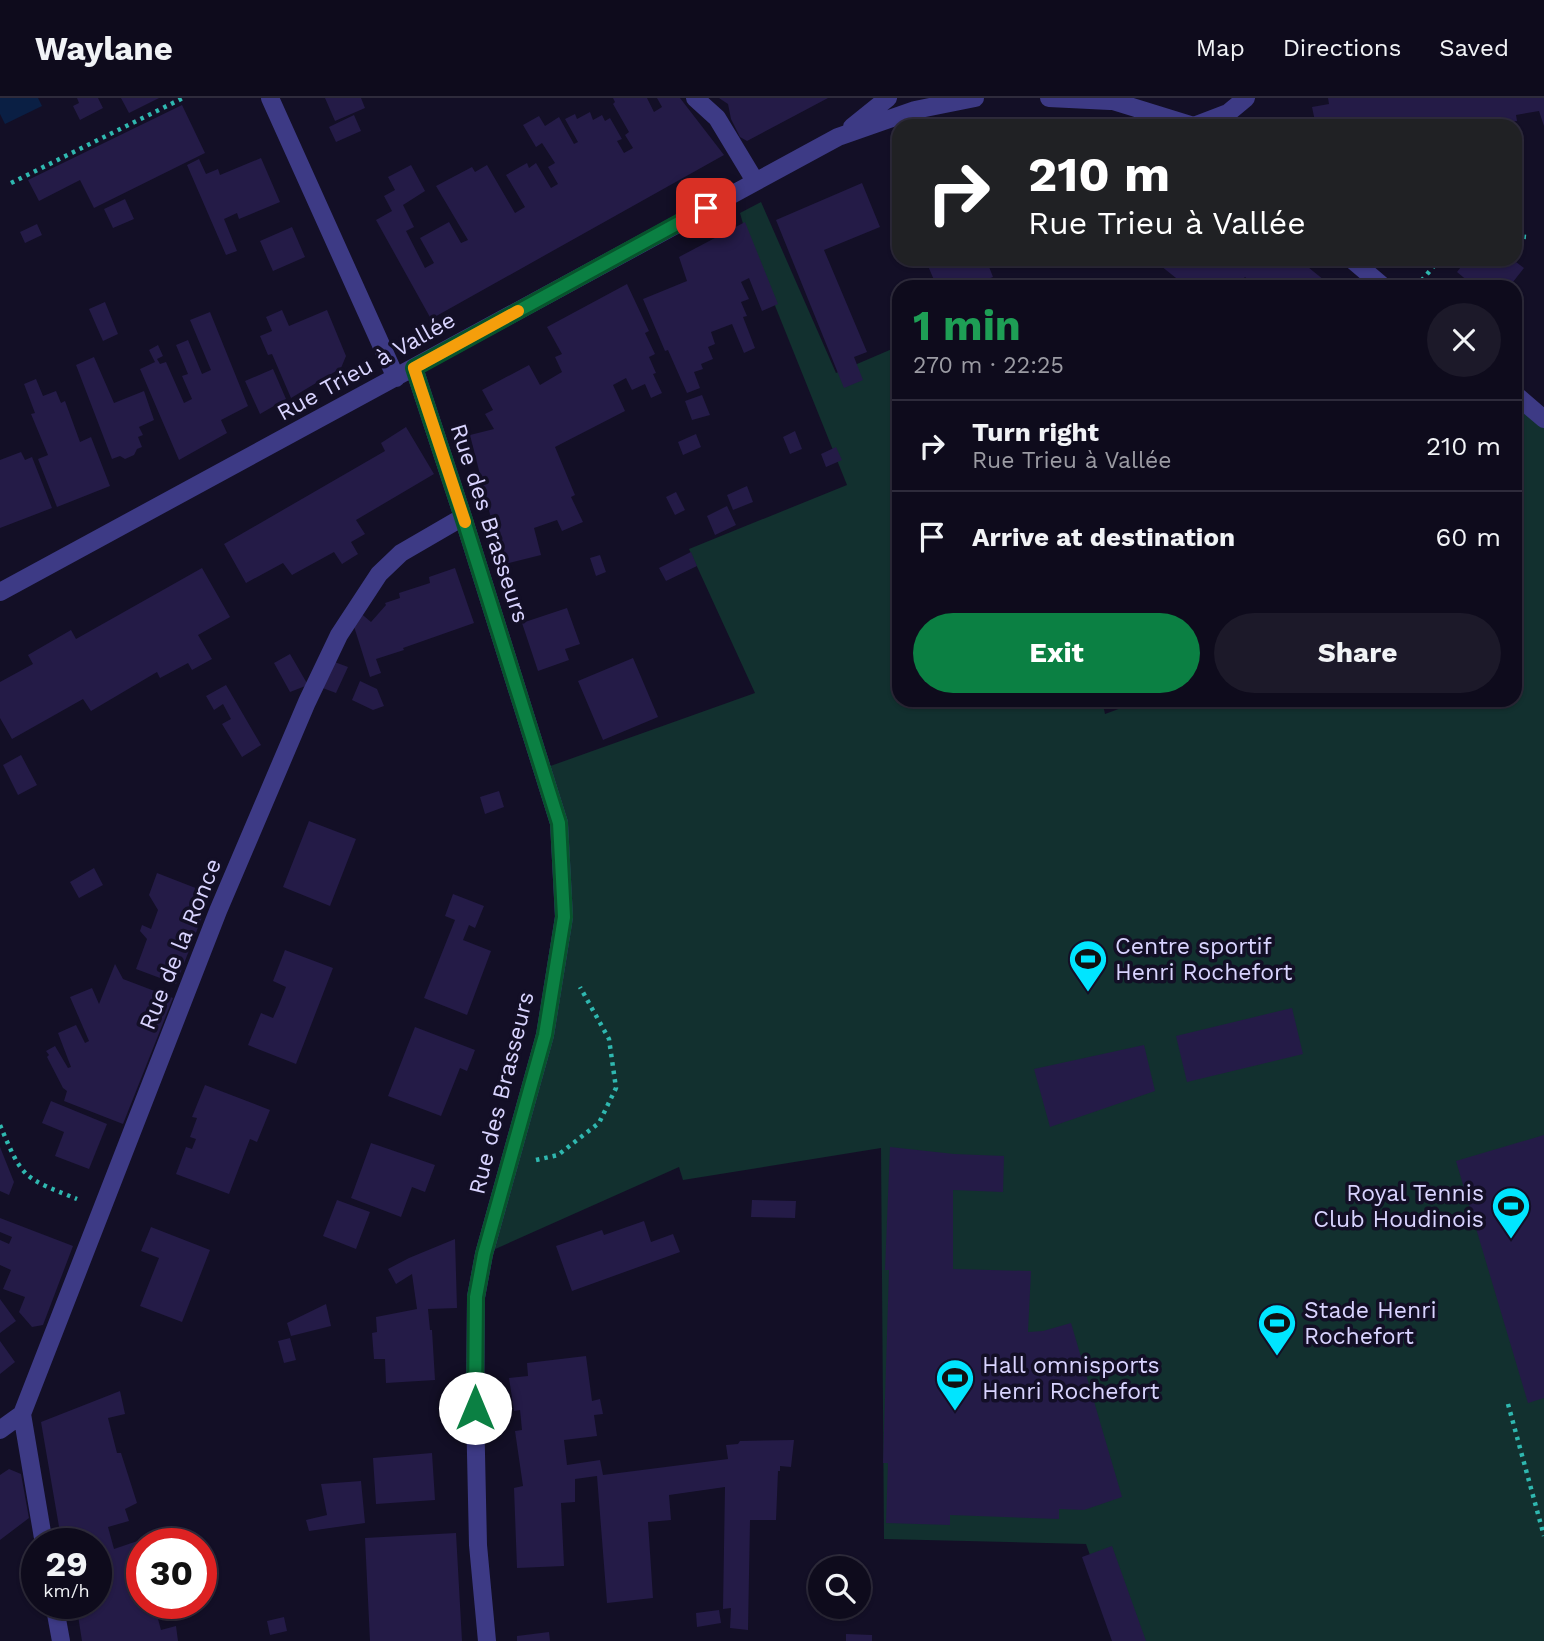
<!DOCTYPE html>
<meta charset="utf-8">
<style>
:root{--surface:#0e0b1c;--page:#1c1929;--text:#f1f3f6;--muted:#9b9ba3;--line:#2e2b3b;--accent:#0b8043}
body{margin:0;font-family:"Work Sans",sans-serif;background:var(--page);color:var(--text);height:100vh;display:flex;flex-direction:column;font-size:26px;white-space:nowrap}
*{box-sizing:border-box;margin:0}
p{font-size:23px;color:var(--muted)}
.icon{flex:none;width:38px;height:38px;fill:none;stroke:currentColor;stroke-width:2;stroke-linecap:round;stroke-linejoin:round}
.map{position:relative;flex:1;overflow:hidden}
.drawer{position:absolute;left:892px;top:182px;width:630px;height:427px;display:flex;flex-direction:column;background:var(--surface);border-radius:21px;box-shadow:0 2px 5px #0004,0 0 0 2px var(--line)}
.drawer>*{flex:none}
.guide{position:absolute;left:892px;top:21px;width:630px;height:147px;border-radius:21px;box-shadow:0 2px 5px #0004,0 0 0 2px var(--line);background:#202124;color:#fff;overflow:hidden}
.fabs{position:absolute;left:808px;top:1458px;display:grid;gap:14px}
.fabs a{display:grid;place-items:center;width:63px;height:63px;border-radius:50%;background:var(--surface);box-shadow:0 2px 5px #0004,0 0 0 2px var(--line);font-size:35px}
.speed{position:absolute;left:21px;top:1430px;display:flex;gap:14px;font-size:35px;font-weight:700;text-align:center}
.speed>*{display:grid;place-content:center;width:91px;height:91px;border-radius:50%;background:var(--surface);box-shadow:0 2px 5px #0004,0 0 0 2px var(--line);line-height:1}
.speed small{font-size:18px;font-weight:400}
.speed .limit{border:10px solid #d22;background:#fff;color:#111}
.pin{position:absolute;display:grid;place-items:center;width:60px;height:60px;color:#fff;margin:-30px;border-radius:14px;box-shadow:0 4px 10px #0006}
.me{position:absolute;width:77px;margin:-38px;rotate:0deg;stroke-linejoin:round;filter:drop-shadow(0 0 5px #0008)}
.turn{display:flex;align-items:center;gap:24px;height:147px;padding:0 21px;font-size:32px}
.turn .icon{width:91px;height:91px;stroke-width:2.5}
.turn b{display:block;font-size:49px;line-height:60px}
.round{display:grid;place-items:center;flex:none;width:74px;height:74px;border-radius:37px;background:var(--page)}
.summary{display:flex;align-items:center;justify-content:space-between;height:119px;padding:0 21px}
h1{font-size:42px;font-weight:700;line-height:52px;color:#1e9e55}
.button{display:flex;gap:14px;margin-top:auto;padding:14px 21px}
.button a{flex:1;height:80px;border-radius:42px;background:var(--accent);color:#fff;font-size:28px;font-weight:700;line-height:80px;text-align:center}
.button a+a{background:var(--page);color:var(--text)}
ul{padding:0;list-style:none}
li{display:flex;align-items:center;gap:21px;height:91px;padding:0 21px;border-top:2px solid var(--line)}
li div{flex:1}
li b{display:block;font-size:26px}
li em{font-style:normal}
header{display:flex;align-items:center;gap:42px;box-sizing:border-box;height:98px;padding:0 35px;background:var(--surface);border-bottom:2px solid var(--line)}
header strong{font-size:33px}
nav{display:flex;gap:38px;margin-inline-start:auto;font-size:24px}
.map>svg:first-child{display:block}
.green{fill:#12302f}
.water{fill:#0a1f44}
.building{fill:#241b47}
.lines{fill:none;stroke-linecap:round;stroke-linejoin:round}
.path{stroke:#2fb8b0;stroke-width:4.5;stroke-dasharray:3.5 5;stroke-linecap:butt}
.minor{stroke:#3d3a85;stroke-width:18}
.route-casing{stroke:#07532c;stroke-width:18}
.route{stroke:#0b8043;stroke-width:12}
.slow{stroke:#f59e0b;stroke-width:12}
.labels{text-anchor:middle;stroke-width:7;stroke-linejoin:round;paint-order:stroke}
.street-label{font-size:23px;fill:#d9d4ff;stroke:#130f26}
.poi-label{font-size:23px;fill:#d9d4ff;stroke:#130f26;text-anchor:start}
</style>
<header>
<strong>Waylane</strong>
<nav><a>Map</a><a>Directions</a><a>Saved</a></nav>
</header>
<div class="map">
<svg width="1544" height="1543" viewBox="0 0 1544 1543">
<rect width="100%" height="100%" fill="#130f26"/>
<path class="green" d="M761,104L836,275L899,248L900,602H1102L1105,616L1143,602H1516V297L1544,321V1543H1121L1086,1446L884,1441L881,1050L683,1082L679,1069L484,1156L564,819L542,671L755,595L689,451L847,387L745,133L740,115Z"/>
<path class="water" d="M0,0H38L42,8L5,26L0,16Z"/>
<path class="building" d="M77,0H98L103,10L80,22L73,8L79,5Z
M121,0H159L129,15Z
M325,0H361L365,10L335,23Z
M613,0H647L654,14L662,9L657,0H680L724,57L431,221L376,122L392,113L384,98L395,92L388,79L411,67L425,93L403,107L414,129L406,133L425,170L434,165L420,140L449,124L461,145L468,142L436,88L472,69L475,74L487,67L515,115L525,109L506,77L527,65L529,70L536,65L551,90L558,86L548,69L555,65L542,45L536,49L523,27L539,18L545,28L559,19L574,46L578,44L565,21L575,16L577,21L590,14L593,22L602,17L605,23L610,20L622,41L617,43L624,55L633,50L625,37L629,34L613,6L615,4Z
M719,0H828L747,43L740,39L731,21L728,6Z
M1328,0H1544V28L1539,13L1516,17L1517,23L1486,28H1363L1362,25L1348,28H1316L1312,9L1329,6Z
M182,7L205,55L94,110L80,82L39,103L28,82Z
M354,17L361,33L336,44L329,29Z
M261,60L280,104L239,121L237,115L224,121L237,153L226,157L187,67L199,61L206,76L218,71L220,77Z
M862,85L880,129L824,152L867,254L854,259L863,282L844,290L776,122Z
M125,101L134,121L113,130L104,111Z
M745,124L778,206L762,213L749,180L741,184L749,201L741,204L747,218L743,219L755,250L744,255L732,226L711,234L715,246L708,249L713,261L701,266L703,271L694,274L700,290L687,295L668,252L665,253L643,201L687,183L679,159Z
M37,126L42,137L25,145L20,134Z
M292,129L305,159L273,173L260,143Z
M925,161H986L993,179L969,189H937Z
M1142,161H1298L1324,182L1318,189H1257L1245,179L1236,189H1169L1176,180L1156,164L1153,169Z
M1467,161H1512L1524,170L1509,189H1475L1457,174Z
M627,186L649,233L645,235L655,256L649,259L656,275L653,276L662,295L651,300L645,286L632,292L626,280L613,287L625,313L555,349L575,397L571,399L583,424L562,433L557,422L534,430L541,457L505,466L494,432L470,337L494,331L485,316L493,312L482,292L529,267L540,287L562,274L555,259L562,256L547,229Z
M105,204L118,236L103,243L89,211Z
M282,212L289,228L327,212L346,258L341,270L291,300L272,256L268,257L260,238L272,233L266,219Z
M210,214L248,308L221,322L227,335L179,362L140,271L155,264L149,252L158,247L163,258L157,261L160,266L166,264L184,305L192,301L182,278L188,276L176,247L188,242L202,276L211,272L190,222Z
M94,259L114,305L144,293L154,322L139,329L143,337L138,339L142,349L137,351L134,357L125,361L120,358L112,361L76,267Z
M273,271L286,301L260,316L245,283Z
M36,281L43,298L56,293L61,305L65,303L80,344L91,339L110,388L57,409L38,361L48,357L31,316L35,315L24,286Z
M702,297L710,317L692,322L685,303Z
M406,329L434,376L356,422L365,436L351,444L358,456L342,466L334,454L292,477L283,465L246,485L224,446L385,353L381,345Z
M795,333L802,351L790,356L783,339Z
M696,336L701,349L683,357L678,344Z
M836,349L842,362L826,369L821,356Z
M21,354L25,362L32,359L52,410L0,430V362Z
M747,388L753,404L733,412L727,397Z
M676,394L685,412L675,417L666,399Z
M727,408L736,427L715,437L707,418Z
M691,454L697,468L666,483L659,470Z
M600,457L606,474L596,478L590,460Z
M202,470L230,519L198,537L212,561L192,572L188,565L160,580L157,574L91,613L83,601L12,641L0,620V584L33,566L28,557L71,532L76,541Z
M455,470L474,525L403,550L404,552L376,561L381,575L370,579L352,522L358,513L371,524L386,507L385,505L400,500L399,495L430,485L429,479Z
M567,510L580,546L565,551L569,562L538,573L522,525Z
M290,556L308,587L290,594L274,565Z
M633,560L658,619L603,642L578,583Z
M332,563L348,569L336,595L320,589Z
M360,583L377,591L384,608L373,612L352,602Z
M226,587L261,647L242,659L222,626L231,621L223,606L214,612L206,598Z
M21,657L37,687L18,697L3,667Z
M499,693L504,709L485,716L480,699Z
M309,723L356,741L330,808L283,789Z
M94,770L103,787L79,800L70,784Z
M157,775L211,796L176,886L136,871L147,841L140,833L142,827L151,831L158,812L149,797Z
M453,796L484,808L475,830L469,827L463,842L491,853L467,917L424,900L455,822L445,818Z
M285,852L333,870L296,966L248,947L261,915L273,920L278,909L286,889L273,883Z
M115,866L123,881L173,900L123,1026L64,1003L67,993L63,990L47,959L49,957L46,953L55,948L68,970L71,969L58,935L76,927L85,945L89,943L70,899L92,890L99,906Z
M1292,910L1303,956L1187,984L1176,938Z
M415,929L475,952L467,973L460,970L441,1018L388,998Z
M1144,947L1155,993L1050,1029L1034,971Z
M205,987L270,1012L257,1044L250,1041L229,1096L176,1076L186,1049L192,1051L196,1041L190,1039L197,1020L192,1019Z
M51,1003L107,1026L89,1071L55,1058L64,1034L42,1025Z
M1544,1037V1300L1528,1305L1456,1063Z
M371,1045L435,1067L425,1094L412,1089L401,1119L351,1100Z
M0,1049L14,1084L9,1097L0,1093Z
M890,1049L954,1056L1004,1058L1003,1094L953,1092V1171L1031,1173L1028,1234L1043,1233L1071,1225L1122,1399L1084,1412L1059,1411V1421L950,1417V1427L886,1425L888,1365H883L889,1172H885Z
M337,1102L370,1114L356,1151L323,1138Z
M752,1102L796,1103L795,1120L751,1119Z
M0,1120L73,1148L43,1227L32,1229L19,1214L25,1199L3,1191L11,1172L0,1167V1142L9,1146L12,1139L0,1134Z
M644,1123L651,1144L673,1136L680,1154L572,1193L556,1148L602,1132L604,1137Z
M151,1129L210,1152L182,1224L140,1208L159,1160L141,1153Z
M455,1141L457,1210L428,1211L430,1232H432L435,1282L386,1285L385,1261H374L372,1235L377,1234L376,1219L417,1211L412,1176L396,1186L388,1171L409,1160Z
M0,1201L16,1223L0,1235Z
M326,1206L331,1228L291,1238L287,1225Z
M290,1240L296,1262L284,1265L278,1243Z
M0,1243L15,1264L0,1276Z
M586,1258L592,1303L600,1301L603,1316L594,1317L597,1338L564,1342L567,1367L600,1362L603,1377L728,1361L726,1347L738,1346L740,1343L794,1342L791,1369L780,1368V1373H778L776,1422H750L748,1532L730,1530L731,1510L723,1511L725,1389L669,1397L671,1422L648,1424L653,1500L607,1505L597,1378L575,1381V1404L561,1405L564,1468L517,1470L514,1390L523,1388L515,1333L522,1332L520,1312L514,1313L509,1280L528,1278L527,1265Z
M120,1293L125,1316L108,1320L117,1355H121L137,1405L125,1411L129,1423L108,1429L114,1451L170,1432L174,1445L142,1446V1465L126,1469L127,1480L142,1475V1505H158L159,1508L172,1506L174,1518L158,1521L161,1532L176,1528L178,1543H82L76,1505H96V1446H62L41,1324Z
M432,1355L435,1402L376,1406L373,1360Z
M9,1371L21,1376L29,1420L0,1442V1377Z
M361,1383L365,1425L309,1433L306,1422L327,1417L321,1386Z
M456,1435L462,1543H370L365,1440Z
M1112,1448L1146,1543H1112L1082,1459Z
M719,1512L721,1525L697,1529L696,1515Z
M284,1519L287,1533L270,1537L267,1523Z
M549,1534L550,1543H517V1538Z
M846,1536L872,1537V1543H846Z"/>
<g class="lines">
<path class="path" d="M11,85L183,0
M1516,138L1526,139
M1416,189L1440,161
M0,1027C23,1082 23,1079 77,1101
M536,1062L558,1057L599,1025L616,990L609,941L580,889
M1508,1306L1544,1438"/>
<path class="minor" d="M270,0L396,280
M695,0L717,20L755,83
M1049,0L1110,3
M1103,0L1194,28L1228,15L1246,0
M852,29L888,0
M1351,161L1384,189
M414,270L463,419L559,725L564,819L545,937L484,1156L476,1199L475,1310L478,1447L487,1543
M1516,297L1544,321
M0,494L838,39L915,12L975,0
M22,1316L44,1446
M0,1332L22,1316L218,813L307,604L339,537L379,476L401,455L463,419
M54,1505L61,1543"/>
</g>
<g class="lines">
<g class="route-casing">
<path id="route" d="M475,1310L476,1199L484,1156L545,937L564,819L559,725L463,419L414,270L706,110"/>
</g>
<use href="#route" class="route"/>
<path class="slow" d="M465,424L414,270L518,213"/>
</g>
<defs>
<g id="stadium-pin" transform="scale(2.0125)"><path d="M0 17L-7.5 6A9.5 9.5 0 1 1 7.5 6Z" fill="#00e5ff" stroke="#130f26"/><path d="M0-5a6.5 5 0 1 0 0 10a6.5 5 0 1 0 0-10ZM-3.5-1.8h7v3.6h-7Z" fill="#111"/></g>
</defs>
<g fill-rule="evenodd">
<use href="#stadium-pin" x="1088" y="861"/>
<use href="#stadium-pin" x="1511" y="1108"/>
<use href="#stadium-pin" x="1277" y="1225"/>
<use href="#stadium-pin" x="955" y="1280"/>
</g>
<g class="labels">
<g class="street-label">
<text transform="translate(366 268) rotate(-29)" y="8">Rue Trieu à Vallée</text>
<text transform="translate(490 425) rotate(72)" y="8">Rue des Brasseurs</text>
<text transform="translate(180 846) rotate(-68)" y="8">Rue de la Ronce</text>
<text transform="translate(501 995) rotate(-76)" y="8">Rue des Brasseurs</text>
</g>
<g class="poi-label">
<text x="1115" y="856">Centre sportif<tspan x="1115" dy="26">Henri Rochefort</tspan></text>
<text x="1484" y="1103" text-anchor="end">Royal Tennis<tspan x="1484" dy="26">Club Houdinois</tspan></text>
<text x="1304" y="1220">Stade Henri<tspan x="1304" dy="26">Rochefort</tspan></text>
<text x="982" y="1275">Hall omnisports<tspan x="982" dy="26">Henri Rochefort</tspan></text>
</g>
</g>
</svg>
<div class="fabs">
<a><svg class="icon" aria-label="search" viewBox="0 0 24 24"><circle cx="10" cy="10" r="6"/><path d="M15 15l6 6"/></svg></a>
</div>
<div class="speed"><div>29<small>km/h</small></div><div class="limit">30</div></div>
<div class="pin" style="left:706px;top:110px;background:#d93025"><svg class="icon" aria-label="arrive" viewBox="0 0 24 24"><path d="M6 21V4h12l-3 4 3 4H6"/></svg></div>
<svg class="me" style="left:475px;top:1310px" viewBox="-20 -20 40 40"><circle r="19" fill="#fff"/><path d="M0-13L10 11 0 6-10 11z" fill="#0b8043"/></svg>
<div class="guide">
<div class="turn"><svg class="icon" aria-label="right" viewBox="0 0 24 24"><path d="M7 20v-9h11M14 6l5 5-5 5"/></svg><div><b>210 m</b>Rue Trieu à Vallée</div></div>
</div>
<section class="drawer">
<div class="summary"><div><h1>1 min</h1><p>270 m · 22:25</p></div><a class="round"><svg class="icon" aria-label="close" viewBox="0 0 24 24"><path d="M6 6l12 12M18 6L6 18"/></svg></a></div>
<ul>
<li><svg class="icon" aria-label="right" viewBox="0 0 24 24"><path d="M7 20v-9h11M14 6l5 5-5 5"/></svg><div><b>Turn right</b><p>Rue Trieu à Vallée</p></div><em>210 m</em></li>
<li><svg class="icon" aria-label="arrive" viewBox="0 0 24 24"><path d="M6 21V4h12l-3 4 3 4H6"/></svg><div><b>Arrive at destination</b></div><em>60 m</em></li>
</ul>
<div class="button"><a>Exit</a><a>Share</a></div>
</section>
</div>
